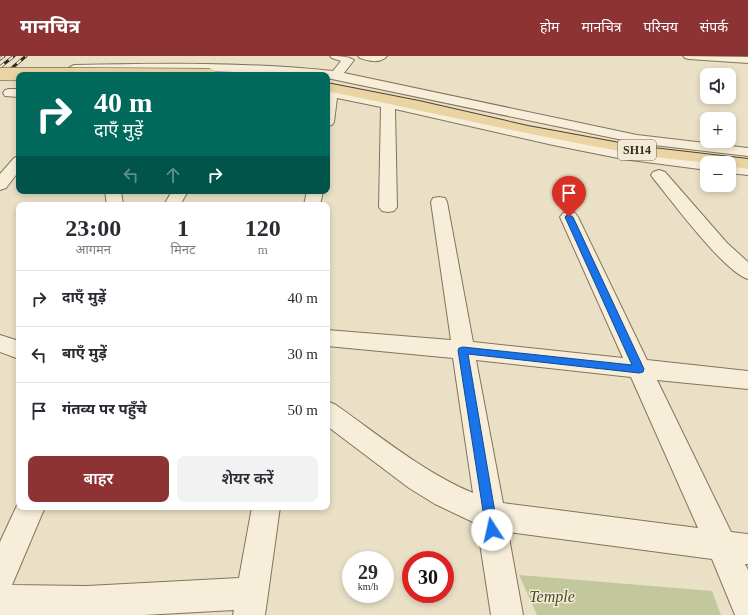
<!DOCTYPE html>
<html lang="hi">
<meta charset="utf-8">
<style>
:root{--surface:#fff;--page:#f2f2f3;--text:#2b2b33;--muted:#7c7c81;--line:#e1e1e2;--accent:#8e3333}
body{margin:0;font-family:"Times New Roman","Noto Sans Devanagari",serif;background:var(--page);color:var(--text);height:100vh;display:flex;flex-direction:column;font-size:15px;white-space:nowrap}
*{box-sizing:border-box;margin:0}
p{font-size:13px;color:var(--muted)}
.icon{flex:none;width:22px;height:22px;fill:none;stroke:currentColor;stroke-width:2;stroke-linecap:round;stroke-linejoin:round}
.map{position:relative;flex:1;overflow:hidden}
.drawer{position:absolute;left:16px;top:146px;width:314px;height:308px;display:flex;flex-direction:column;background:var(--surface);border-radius:8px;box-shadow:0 2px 6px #0003}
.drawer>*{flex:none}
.hud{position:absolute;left:16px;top:16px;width:314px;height:122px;border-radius:8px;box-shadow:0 2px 6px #0003;background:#00695c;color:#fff;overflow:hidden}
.controls{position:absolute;left:700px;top:12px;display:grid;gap:8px}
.controls a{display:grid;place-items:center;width:36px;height:36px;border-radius:8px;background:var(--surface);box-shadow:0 2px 6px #0003;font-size:20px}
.speed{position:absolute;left:342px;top:495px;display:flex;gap:8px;font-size:20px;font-weight:700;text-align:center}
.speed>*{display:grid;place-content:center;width:52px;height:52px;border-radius:50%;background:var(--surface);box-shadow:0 2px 6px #0003;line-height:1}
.speed small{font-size:10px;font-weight:400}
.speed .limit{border:6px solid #d22;background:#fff;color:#111}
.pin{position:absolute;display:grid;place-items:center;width:34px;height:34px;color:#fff;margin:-41px -17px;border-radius:50% 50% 50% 0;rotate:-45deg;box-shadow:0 0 4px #0007}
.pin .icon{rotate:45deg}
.me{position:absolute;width:44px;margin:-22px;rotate:350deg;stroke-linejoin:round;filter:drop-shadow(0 0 3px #0008)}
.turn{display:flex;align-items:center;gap:14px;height:84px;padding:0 12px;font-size:18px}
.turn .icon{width:52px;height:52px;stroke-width:2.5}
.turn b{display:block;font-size:28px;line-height:34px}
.lanes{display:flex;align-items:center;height:38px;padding:0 12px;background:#0003;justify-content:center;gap:20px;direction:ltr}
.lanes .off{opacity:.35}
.eta{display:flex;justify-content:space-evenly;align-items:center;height:68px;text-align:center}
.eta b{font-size:24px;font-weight:600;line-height:28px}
.cta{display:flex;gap:8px;margin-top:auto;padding:8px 12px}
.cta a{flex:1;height:46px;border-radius:8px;background:var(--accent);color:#fff;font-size:16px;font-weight:600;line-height:46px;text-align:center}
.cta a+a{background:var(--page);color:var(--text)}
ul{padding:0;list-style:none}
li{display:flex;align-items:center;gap:12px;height:56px;padding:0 12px;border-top:1px solid var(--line)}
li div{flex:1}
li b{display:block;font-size:15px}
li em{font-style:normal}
header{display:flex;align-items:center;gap:24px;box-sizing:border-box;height:56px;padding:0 20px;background:var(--accent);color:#fff}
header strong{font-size:19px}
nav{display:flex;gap:22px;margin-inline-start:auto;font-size:14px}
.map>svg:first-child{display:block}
.green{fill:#c2c89b}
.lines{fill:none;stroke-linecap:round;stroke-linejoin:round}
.street-casing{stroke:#84735d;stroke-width:2}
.primary-casing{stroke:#534131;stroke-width:2}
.street{fill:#f6eed9;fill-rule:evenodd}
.primary{fill:#ead4a2;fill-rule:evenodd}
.rail-casing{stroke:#362b20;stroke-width:3}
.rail{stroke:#f3ead5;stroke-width:2;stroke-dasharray:5.5;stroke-linecap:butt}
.primary-bridge-casing{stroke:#534131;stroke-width:14;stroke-linecap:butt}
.primary-bridge{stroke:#ead4a2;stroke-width:13}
.route{fill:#1a73e8;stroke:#114b97}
.labels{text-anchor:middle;stroke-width:3;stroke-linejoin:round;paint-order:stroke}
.shield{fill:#f3ead5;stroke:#6f6456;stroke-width:1}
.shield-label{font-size:12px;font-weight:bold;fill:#362b20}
.near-park-label{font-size:16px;font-style:italic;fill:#465028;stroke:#f3ead5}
</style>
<header>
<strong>मानचित्र</strong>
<nav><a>होम</a><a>मानचित्र</a><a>परिचय</a><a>संपर्क</a></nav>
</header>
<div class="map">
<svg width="748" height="559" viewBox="0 0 748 559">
<rect width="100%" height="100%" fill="#eae0c6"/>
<path class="green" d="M519,519L712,535L721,559H537Z"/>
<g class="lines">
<g class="street-casing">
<path id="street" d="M330,0C338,0 348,0 354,4L344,17L637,79L748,92V100L637,87L327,22V19L205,15L74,17L70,15L68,13L70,11L74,9C161,7 247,6 333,15L341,5L332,2Z
M358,0H387C380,8 369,5 360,2Z
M683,0L748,1V7L689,3L685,2Z
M327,32L553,81L623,93L707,104L713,107H707V114L623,103L553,89L395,53L397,151L394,155L388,156L382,155L379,151L381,51L337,42L334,66L332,69L327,70Z
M9,33H19V41L5,40L3,37L5,34Z
M19,100V115L6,132L0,134V118L14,102Z
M729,107L748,109V119L729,117Z
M659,114L665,116L727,187L748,206V223C725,217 671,144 653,122L651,119L653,116Z
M105,135H121L123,149H107Z
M172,135H188L180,149H164Z
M307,135H323L320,149H304Z
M439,141L445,142L447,146L473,286L623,302L560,161L563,157L569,156L575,157L578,161L647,304L748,315V333L657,324L731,476L748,478V508H745L748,514V559H735L712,503L508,476L523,559H491L477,468L435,448L409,432L327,370V345L336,349C380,380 423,416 473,437L453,302L327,290V274L451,284L431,146L433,142ZM476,304L631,321L698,472L503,447Z
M0,279L19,285V303L0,296Z
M19,445V451H45L12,529L87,530L239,522L252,451H280L265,559H233L234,554L143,559H0V486Z"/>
</g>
<g class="primary-casing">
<path id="primary" d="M327,27L419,45L528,70L636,90L748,103V113L729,110V107C680,107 631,97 582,88C497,72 412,52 327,35Z"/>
</g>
<use href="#street" class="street"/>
<use href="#primary" class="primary"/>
<g class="rail-casing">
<path id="rail" d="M0,3L4,0
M0,11L14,0
M0,22L26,0"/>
</g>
<use href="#rail" class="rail"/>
<g class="primary-bridge-casing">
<path id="primary-bridge" d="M0,18L210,19"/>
</g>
<use href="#primary-bridge" class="primary-bridge"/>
</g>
<path class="route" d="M567,159H569L573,161L644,313L643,316L639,317L468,298L498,474L496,478L492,480L487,478L486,474L458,294L459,292L463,291L632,309L565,161Z"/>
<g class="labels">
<rect class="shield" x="618" y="84" width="38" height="20" rx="3"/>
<g class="shield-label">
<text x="637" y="98">SH14</text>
</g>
<g class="near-park-label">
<text x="552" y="546">Temple</text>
</g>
</g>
</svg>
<div class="controls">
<a><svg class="icon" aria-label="sound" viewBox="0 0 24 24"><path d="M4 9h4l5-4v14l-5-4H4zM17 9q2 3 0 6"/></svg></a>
<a>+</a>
<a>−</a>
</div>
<div class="speed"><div>29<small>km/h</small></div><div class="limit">30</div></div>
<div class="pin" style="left:569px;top:161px;background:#d93025"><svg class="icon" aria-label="arrive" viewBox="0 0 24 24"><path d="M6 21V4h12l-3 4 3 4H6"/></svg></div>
<svg class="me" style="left:492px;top:474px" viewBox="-20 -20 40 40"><circle r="19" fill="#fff"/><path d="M0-13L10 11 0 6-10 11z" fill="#1a73e8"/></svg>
<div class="hud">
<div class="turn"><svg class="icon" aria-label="right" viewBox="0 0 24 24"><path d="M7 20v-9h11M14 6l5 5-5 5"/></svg><div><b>40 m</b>दाएँ मुड़ें</div></div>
<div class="lanes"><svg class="icon off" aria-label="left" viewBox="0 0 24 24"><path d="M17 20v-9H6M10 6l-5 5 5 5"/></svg><svg class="icon off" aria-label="ahead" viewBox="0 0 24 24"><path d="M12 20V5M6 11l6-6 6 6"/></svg><svg class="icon" aria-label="right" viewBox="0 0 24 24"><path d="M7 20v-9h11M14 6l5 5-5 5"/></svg></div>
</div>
<section class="drawer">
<div class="eta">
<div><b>23:00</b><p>आगमन</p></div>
<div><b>1</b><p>मिनट</p></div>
<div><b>120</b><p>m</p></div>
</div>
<ul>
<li><svg class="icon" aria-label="right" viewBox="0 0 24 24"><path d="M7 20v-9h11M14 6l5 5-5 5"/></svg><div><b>दाएँ मुड़ें</b></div><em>40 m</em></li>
<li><svg class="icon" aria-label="left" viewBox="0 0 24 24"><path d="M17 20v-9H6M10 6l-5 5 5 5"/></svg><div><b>बाएँ मुड़ें</b></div><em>30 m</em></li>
<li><svg class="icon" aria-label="arrive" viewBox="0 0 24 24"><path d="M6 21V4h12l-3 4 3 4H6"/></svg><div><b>गंतव्य पर पहुँचे</b></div><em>50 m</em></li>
</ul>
<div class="cta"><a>बाहर</a><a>शेयर करें</a></div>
</section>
</div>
